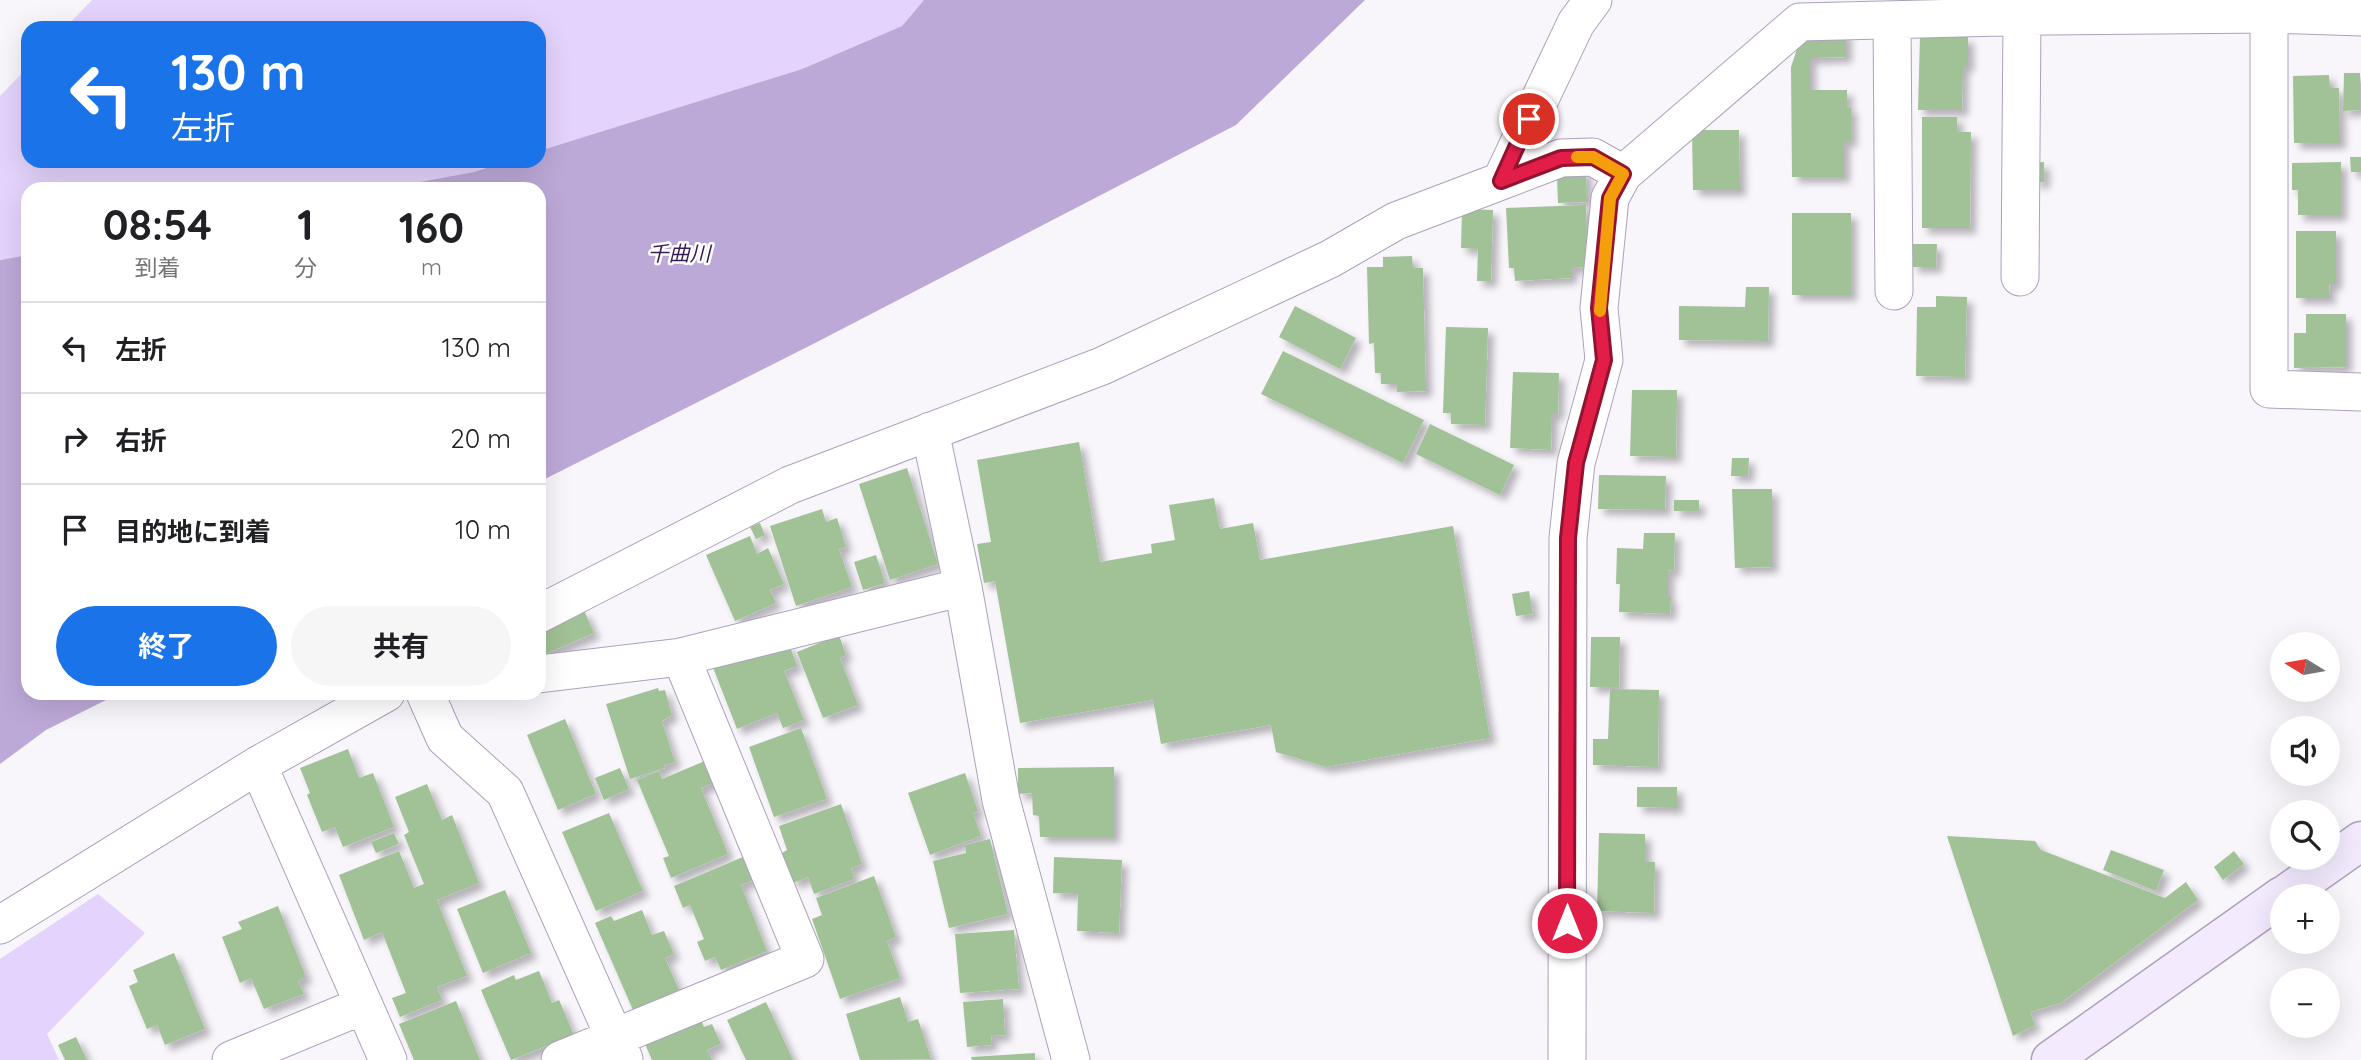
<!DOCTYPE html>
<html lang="ja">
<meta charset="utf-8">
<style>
:root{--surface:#fff;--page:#f6f6f6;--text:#202124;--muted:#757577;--line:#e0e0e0;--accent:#1a73e8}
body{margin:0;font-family:Quicksand,"Noto Sans JP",sans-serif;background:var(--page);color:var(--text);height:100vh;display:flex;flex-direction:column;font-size:26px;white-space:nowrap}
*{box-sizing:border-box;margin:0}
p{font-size:23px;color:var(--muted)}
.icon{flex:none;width:38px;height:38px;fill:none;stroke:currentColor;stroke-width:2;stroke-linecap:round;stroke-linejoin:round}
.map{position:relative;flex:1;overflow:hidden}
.side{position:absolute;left:21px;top:182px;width:525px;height:518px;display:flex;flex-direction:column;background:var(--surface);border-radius:21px;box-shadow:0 7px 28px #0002}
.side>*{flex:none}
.banner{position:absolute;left:21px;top:21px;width:525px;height:147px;border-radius:21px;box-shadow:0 7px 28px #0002;background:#1a73e8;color:#fff;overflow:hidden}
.needle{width:46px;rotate:281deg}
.buttons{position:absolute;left:2270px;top:632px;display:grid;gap:14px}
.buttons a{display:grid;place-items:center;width:70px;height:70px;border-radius:50%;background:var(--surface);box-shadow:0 7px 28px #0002;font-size:35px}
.pin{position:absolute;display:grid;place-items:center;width:60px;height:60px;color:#fff;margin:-30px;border:4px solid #fff;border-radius:50%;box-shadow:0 2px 7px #0007}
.me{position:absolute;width:77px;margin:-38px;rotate:0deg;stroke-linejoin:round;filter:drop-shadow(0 0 5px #0008)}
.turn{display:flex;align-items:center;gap:24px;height:147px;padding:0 35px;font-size:32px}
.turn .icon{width:91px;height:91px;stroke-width:2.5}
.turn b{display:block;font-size:49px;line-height:60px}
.eta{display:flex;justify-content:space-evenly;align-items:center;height:119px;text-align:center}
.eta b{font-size:42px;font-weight:700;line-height:49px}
.primary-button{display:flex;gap:14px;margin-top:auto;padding:14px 35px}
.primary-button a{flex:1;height:80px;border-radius:42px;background:var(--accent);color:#fff;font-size:28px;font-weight:700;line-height:80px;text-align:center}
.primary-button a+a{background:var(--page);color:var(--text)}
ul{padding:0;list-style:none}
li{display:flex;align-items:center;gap:21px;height:91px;padding:0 35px;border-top:2px solid var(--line)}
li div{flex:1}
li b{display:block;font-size:26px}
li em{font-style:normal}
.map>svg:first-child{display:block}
.green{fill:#e4d3fc}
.water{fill:#bda9d8}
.building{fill:#a1c196;filter:url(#shadow)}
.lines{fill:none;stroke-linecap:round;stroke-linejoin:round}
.street-casing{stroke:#aca1bc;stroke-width:39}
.secondary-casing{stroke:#aca1bc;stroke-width:41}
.street{stroke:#fff;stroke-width:37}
.secondary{stroke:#f3eafe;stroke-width:38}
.route-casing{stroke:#92132f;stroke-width:18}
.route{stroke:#e11d48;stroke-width:12}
.slow{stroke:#f59e0b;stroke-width:12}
.labels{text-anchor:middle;stroke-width:5;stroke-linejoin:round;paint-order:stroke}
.water-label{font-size:21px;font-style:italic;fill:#381c54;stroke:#fff}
</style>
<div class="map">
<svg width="2361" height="1060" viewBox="0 0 2361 1060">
<defs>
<filter id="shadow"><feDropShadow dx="6" dy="6" stdDeviation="3.5" flood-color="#0004"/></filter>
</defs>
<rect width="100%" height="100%" fill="#f8f5fb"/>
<path class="green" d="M92,0H924L902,26L802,69L539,151V28H65Z
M28,67V161H508L474,172L381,189H28V255L0,260V96Z
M98,894L145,933L47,1034L59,1060H0V959Z"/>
<path class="water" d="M924,0H1365L1236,125L817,342L539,482V189H381L474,172L508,161H539V151L802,69L902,26Z
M28,255V693H120L46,730L0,764V260Z"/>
<path class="building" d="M1813,31H1846V57L1810,58V90H1847V108L1851,107V141H1844V177H1792L1791,67L1797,49Z
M1920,36L1968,37V66H1963L1962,110H1918Z
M2344,73H2360V110L2343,111Z
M2329,75L2330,88H2339L2340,143H2294L2293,76Z
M1922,117H1957V132H1971L1970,228H1922Z
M1692,130H1739L1740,190H1693Z
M2350,157H2361V172H2351Z
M2044,162V182L2035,183L2033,163Z
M2341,162V215H2298V190H2292V163Z
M1586,168L1587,202L1558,203L1557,178Z
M1586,205L1588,267L1571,268V278L1515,281L1514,268H1509L1506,208Z
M1462,209L1493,210L1491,281H1477L1478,249L1461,248Z
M1792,213H1851V295H1792Z
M2296,231H2336V284H2329L2330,298H2296Z
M1912,244H1937L1936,267H1912Z
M1412,256L1413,268H1423L1426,391L1397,392V384H1381V373H1375L1374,343L1369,344L1367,267H1383V257Z
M1746,287H1769L1768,341L1679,340V306L1745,307Z
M1936,296L1967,297L1965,377L1916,376L1917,307H1936Z
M1295,306L1356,338L1340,369L1279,337Z
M2306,314H2346V367L2294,368V333H2306Z
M1446,327L1488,328L1485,425L1451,424V413H1443Z
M1283,351L1424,420L1403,463L1261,394Z
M1513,372L1559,373L1558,414H1552L1551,450L1510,448Z
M1632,390H1677L1676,457L1630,456Z
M1430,424L1514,465L1500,495L1416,454Z
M1079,442L1100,562L1152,553L1151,544L1175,540L1169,505L1214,498L1220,529L1253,523L1260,560L1453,526L1490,738L1326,767L1276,752L1271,725L1161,744L1153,700L1020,723L995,581L984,583L977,544L991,542L977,460Z
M1732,458H1749L1748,476H1731Z
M907,468L938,564L890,580L859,484Z
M1599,475L1666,476L1665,510L1598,509Z
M1732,489H1772V567L1735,568Z
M1674,500H1699V511H1674Z
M822,509L826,522L837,518L846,547L839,549L852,587L796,606L770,526Z
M760,523L765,535L756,539L750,527Z
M1644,533H1675L1674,571L1668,570V597H1671L1670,614L1619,612L1620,584H1616L1617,548L1643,549Z
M750,536L757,554L768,548L784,584L770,590L776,603L735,621L706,555Z
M876,555L885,583L863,590L854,562Z
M1529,591L1533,614L1516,616L1512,594Z
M584,610L594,633L539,657V630Z
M839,635L846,655L840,658L858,705L823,718L797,652Z
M1591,637H1620L1619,687H1590Z
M789,644L797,666L784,671L804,720L783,728L777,713L737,729L712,665L748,651L751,659Z
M658,688L659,691L665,690L672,715L662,721L675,762L664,765L665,768L630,779L606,704Z
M1610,689L1659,690L1658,767L1593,765V739H1608Z
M565,719L596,794L558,810L527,735Z
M801,728L827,799L774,817L749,747Z
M348,749L359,778L373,773L394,827L343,847L335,827L322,832L307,795L310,793L300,768Z
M712,758L721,780L701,788L728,854L671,878L663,858L669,856L637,780L659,771L662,779Z
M1114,767V837H1040L1039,816L1033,815L1032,793L1018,794V768Z
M620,768L629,789L604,800L595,778Z
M965,773L978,811L973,813L981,836L930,855L908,793Z
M427,784L442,820L452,815L479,883L437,900L467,976L437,987L442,1000L400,1017L392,998L406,993L382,932L364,940L339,875L399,851L414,888L424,884L404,835L409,832L395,797Z
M1637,787H1677V808L1637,807Z
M841,804L862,864L851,868L854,879L814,894L808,877L793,883L782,853L787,850L779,826Z
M609,813L643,891L596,911L562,832Z
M394,833L399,844L376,853L371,842Z
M1599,833L1645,834V861L1655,862L1654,913L1597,911Z
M1947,836L2035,841L2041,850L2165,898L2186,882L2198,900L2061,1003L2030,1012L2035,1025L2013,1036Z
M990,839L1008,914L949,928L933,861L966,853L965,845Z
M2111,850L2164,870L2156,891L2103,870Z
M2234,851L2244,864L2223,880L2214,867Z
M743,857L753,880L741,885L767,951L721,970L715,957L705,961L697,942L704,939L690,905L683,908L674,886Z
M1054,857L1122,860L1119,933L1077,931L1078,894L1053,893Z
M874,876L896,937L887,941L900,978L840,999L812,919L822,915L816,898Z
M505,890L531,953L483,973L457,909Z
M278,906L306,977L298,981L304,994L264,1009L251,978L240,983L222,937L242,929L238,922Z
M642,910L652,935L664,931L674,954L665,958L679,990L633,1010L595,923L611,916L614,921Z
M1014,930L1019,989L960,993L955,934Z
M174,953L205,1029L165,1045L157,1025L147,1029L129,986L138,982L133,970Z
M539,971L552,1003L559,1000L574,1035L511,1060L481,990L514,975L516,980Z
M900,997L908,1022L918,1019L931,1059L860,1060L846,1014Z
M1003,999L1005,1035L991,1036L992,1045L967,1047L963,1002Z
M456,1001L480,1060H414L399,1024Z
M766,1002L793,1060H746L727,1020Z
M701,1020L704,1027L712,1024L721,1044L707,1050L712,1060H652L645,1044Z
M76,1037L87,1060H65L58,1045Z
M1035,1053V1060H972L971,1057Z"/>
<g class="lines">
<g class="street-casing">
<path id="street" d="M2269,14V389L2361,392
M1892,20L1894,291
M1501,181L1561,158L1593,157L1623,174
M2020,277L2022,16
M963,587L1001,800L1071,1060
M539,614L790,485L1102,366L1330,259L1396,221L1501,181L1576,23L1593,0
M539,674L681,657L963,587L930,431
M425,693L445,738L505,792L624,1059
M258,765L388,1060
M0,925L258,765L386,693
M231,1060L364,1005
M560,1060L805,959L681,657
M1567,1060L1568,538L1576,463L1604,360L1599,308L1610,198L1623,174L1800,22L2047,16L2269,14L2361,17"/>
</g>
<g class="secondary-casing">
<path id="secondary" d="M2283,896L2361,841
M2051,1060L2282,896"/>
</g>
<use href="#street" class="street"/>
<use href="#secondary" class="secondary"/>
</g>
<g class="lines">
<g class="route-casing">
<path id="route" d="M1529,119L1501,181L1561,158L1593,157L1623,174L1610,198L1599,308L1604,360L1576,463L1568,538L1567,923"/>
</g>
<use href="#route" class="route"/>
<path class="slow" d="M1577,157H1593L1623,174L1610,198L1600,311"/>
</g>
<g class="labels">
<g class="water-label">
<text x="679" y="261">千曲川</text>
</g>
</g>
</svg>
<div class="buttons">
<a><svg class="needle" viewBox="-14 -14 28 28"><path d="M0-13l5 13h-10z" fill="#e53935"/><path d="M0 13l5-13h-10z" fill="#757577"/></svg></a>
<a><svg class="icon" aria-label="sound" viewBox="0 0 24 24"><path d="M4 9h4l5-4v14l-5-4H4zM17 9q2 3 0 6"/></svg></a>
<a><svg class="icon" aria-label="search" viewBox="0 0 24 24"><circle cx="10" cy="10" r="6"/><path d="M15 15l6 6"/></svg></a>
<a>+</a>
<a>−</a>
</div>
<div class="pin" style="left:1529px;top:119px;background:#d93025"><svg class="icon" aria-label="arrive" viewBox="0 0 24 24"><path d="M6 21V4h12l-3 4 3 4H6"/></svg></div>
<svg class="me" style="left:1567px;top:923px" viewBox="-20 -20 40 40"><circle r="17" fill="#e11d48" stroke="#fff" stroke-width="3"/><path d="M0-11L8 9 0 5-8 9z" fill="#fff"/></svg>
<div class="banner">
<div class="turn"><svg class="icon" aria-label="left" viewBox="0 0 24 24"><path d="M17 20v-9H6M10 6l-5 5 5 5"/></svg><div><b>130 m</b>左折</div></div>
</div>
<section class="side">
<div class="eta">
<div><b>08:54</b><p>到着</p></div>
<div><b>1</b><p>分</p></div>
<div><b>160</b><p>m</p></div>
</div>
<ul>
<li><svg class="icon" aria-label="left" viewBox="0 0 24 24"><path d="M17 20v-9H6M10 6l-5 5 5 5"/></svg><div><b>左折</b></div><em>130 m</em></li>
<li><svg class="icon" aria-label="right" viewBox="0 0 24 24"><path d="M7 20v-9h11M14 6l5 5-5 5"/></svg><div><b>右折</b></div><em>20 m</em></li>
<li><svg class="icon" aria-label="arrive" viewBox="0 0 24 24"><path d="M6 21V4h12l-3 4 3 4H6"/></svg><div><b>目的地に到着</b></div><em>10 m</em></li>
</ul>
<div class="primary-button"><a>終了</a><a>共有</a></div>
</section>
</div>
